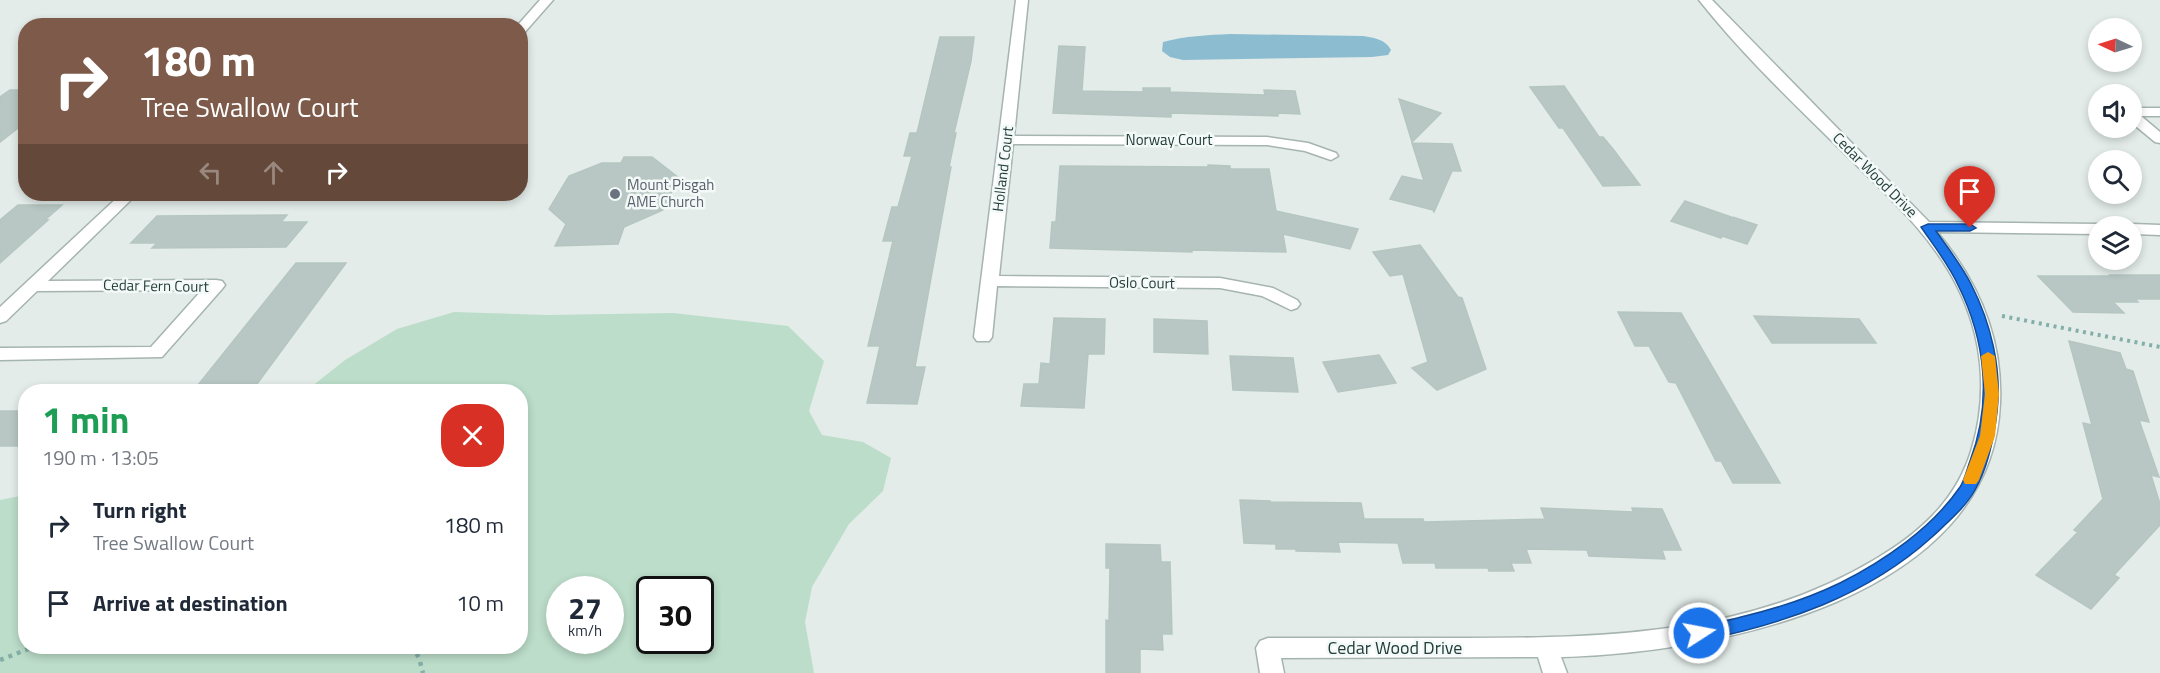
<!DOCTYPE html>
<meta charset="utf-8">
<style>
:root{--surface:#fff;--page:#f6f6f7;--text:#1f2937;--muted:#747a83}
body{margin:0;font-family:"Titillium Web",sans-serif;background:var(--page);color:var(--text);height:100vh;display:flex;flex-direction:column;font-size:22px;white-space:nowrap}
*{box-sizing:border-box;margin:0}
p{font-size:20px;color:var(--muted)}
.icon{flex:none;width:33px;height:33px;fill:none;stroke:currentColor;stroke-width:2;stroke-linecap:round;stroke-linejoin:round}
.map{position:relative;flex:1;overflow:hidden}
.details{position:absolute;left:18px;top:384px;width:510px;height:270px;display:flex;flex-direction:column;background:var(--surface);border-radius:24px;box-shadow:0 3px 9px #0003}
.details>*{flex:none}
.banner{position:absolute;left:18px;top:18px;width:510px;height:183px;border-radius:24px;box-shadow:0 3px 9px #0003;background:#7d5a49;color:#fff;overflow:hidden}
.needle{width:39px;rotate:274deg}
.controls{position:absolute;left:2088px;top:18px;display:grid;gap:12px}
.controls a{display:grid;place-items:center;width:54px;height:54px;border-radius:50%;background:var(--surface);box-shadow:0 3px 9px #0003;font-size:30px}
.speed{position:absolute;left:546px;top:576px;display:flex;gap:12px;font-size:30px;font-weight:700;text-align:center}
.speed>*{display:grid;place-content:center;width:78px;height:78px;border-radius:50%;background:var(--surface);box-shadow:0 3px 9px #0003;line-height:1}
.speed small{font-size:15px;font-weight:400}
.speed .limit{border:3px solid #111;border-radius:9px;background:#fff;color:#111}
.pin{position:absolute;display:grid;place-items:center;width:51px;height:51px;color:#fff;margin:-62px -26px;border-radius:50% 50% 50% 0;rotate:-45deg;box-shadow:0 0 6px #0007}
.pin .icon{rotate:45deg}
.me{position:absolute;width:66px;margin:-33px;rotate:79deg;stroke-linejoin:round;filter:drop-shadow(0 0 4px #0008)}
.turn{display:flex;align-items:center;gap:21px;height:126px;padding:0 24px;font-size:27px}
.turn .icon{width:78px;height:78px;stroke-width:2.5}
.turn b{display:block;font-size:42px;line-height:51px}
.lanes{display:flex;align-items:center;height:57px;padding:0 24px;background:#0003;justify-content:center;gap:30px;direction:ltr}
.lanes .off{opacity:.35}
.round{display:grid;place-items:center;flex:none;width:63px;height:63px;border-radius:24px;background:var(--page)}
.summary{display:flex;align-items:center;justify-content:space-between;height:102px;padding:0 24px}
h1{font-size:36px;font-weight:700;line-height:45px;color:#1e9e55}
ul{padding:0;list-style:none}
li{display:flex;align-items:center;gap:18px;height:78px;padding:0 24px}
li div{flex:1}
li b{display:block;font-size:22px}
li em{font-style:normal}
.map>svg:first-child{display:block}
.green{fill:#bcddca;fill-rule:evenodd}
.water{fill:#8cbcd0}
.building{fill:#b8c7c3;stroke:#b5c6c1;stroke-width:1.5}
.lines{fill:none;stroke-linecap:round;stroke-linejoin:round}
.street-casing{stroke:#a6b4b1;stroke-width:3}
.path-far1{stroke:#84afa8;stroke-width:4;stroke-dasharray:3 4.5;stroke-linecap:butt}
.path{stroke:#84afa8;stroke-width:4.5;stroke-dasharray:4 5;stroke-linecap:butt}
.street{fill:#fff;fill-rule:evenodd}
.route{fill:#1a73e8;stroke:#114b97;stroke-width:1.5}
.slow{fill:#f59e0b}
.worship-dot{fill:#6b7280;stroke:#f3f9f7;stroke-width:2}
.labels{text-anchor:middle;stroke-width:5;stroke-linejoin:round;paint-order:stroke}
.street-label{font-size:15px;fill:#233d3a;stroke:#f3f9f7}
.worship-label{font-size:15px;fill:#5b616d;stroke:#f3f9f7;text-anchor:start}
.near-street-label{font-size:18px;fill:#233d3a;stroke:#f3f9f7}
</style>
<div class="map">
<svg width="2160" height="673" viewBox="0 0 2160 673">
<rect width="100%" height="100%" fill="#e3ece9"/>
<path class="green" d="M454,312L547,315L673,313L788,326L824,361L809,411L822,435L863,442L891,458L883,491L849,524L812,587L805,622L814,673H0V500L25,495L26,646H520V392L306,391L345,360L397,329ZM560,590H610V640H560ZM650,590H700V640H650Z"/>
<path class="water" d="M1230,34L1363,36C1375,38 1385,39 1391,50L1388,55L1372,57L1183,60L1170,57L1162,51L1163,42C1186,36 1207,35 1230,34Z"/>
<path class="building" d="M940,37H974L971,61L954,133H956L949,167H951L915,367H925L917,404L867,403L880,346H868L893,241H883L892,207H898L912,156H904L910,133H917Z
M1059,46L1085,47L1082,91L1143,92V88H1170V92L1265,95L1264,90L1295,91L1300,114L1278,113V116L1171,113V117L1053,113Z
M1564,86L1599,137H1603L1613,149L1640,185L1603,186L1563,128H1559L1530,87Z
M10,90H26V122L0,142V97Z
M1399,99L1441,113L1412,142Z
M1412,143L1452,144L1461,171H1452L1434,212L1433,210L1390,199L1402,176L1424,181Z
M624,157H652L679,178L663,210L624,227L618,244L555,246L566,224L549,209L569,176L602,163H621Z
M1208,165L1230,166V169H1269L1276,211L1358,229L1350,249L1283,234L1286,252L1192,250V252L1050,248L1052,222H1056L1060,166L1208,167Z
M1685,201L1731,217L1729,221L1733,217L1757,225L1747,244L1722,236L1721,238L1671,221Z
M18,205H62L45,220H48L0,263V220Z
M287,215L281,222H307L286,247L152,248L157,243H131L157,216Z
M1420,245L1458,297L1462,298L1486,369L1437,390L1412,368L1428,362L1403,274L1390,276L1373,252Z
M296,263H346L251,392L194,390Z
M2110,275H2160V299H2135L2138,302H2113L2124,313L2073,312L2038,276H2111Z
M1618,312L1681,313L1780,483H1733L1721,461H1716L1676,383L1669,382L1649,346H1635Z
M1754,316L1859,319L1876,343H1772Z
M1054,318L1105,319L1104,354H1088L1084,408L1021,406L1024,384H1039L1041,363L1050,364Z
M1154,319L1207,321L1208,354L1154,352Z
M2069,341L2120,353L2126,369L2133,371L2149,422L2139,420L2159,477L2151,475L2160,504V525L2114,575L2119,578L2091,609L2036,575L2078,532L2074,530L2103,499L2083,423L2092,425Z
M1379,355L1396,383L1338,392L1323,362Z
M1230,356L1293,358L1298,392L1233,390Z
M0,411H26V446H0Z
M1240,500L1270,501V502L1361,503L1364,519H1423L1424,522L1545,519L1541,508L1633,512L1632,508L1662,509L1681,550H1662L1665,559L1589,556L1587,550L1526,549L1531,563H1511L1514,571H1489L1488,568H1436L1435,563H1403L1398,543L1338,542L1340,552L1296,551V549H1276V544L1244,543Z
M1106,544L1160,545L1161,562H1170L1172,634H1162L1163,650L1140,649V673H1106V620L1109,621L1110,568H1106Z"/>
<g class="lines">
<g class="street-casing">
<path id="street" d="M540,0H553L524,33L520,34V26H517Z
M1016,0H1028L1014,136L1267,137L1308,143L1336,153L1338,156L1331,160L1305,151L1267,145L1013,144L999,276L1220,278L1273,288L1297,300L1300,304L1297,308L1291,310L1262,296L1220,288L997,286L992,337L989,341H977L974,337Z
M1699,0H1712L1929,222L2098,224L2104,226H2098V234L1937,232C1978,281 2003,338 2000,403C1993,599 1716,653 1561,657L1567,673H1543L1538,657L1281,658L1284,673H1260L1256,648L1260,641L1268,638C1335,638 1401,638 1468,638C1609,638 1750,634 1874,560C1920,533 1957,500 1972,448C1988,394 1983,337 1957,286C1930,232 1883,192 1841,150C1792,102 1741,53 1699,0Z
M2132,108H2160V116H2141L2160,132V143L2155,142L2132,123Z
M121,194H137L48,281L216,280L222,281L225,285L222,289L162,357L0,360V348L151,347L202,290L37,291L6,321L0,323V307Z
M2132,224L2160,225V235L2132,234V226H2126Z"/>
</g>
<path class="path-far1" d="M2002,316L2160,347"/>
<path class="path" d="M412,646L419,658L423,673
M0,660L36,646"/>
<use href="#street" class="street"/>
</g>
<path class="route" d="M1928,224H1970L1976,228L1970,231H1936C1948,248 1962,266 1971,284C1991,323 2002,369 1997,412C1994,438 1988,467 1975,490C1965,508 1947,523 1932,537C1867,596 1784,624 1699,641L1692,639L1690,633L1692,628C1708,623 1725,622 1741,617C1775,609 1809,598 1840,583C1884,561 1932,528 1960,487C1965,479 1967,469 1970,461C1992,403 1986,341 1958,285C1949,265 1934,246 1921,227Z"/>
<path class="slow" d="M1988,352L1995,356L1999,394L1995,436L1979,480L1976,484H1965L1963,480L1980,436L1985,394L1981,356Z"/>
<circle class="worship-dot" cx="615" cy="194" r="6"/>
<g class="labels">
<g class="street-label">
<text x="1169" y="145">Norway Court</text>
<text transform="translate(1003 169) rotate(-83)" y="5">Holland Court</text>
<text transform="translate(1875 175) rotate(45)" y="5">Cedar Wood Drive</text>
<text transform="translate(1142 283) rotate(1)" y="5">Oslo Court</text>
<text transform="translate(156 286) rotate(1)" y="5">Cedar Fern Court</text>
</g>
<g class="worship-label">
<text x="627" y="190">Mount Pisgah<tspan x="627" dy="17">AME Church</tspan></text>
</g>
<g class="near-street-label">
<text x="1395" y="654">Cedar Wood Drive</text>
</g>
</g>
</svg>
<div class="controls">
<a><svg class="needle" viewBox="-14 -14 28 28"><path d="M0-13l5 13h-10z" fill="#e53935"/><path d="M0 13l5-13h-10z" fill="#747a83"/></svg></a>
<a><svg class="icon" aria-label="sound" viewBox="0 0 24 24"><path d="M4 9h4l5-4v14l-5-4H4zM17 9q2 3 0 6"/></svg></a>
<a><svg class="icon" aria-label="search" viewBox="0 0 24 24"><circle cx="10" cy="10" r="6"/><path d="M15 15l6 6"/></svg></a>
<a><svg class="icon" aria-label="layers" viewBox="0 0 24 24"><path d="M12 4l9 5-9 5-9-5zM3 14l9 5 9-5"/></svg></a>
</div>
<div class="speed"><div>27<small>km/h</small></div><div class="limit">30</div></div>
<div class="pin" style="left:1970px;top:228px;background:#d93025"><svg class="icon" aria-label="arrive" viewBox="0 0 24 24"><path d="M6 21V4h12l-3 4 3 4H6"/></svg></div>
<svg class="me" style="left:1699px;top:633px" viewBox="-20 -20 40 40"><circle r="17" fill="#1a73e8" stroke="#fff" stroke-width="3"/><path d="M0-11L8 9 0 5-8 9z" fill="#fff"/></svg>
<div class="banner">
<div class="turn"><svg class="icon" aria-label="right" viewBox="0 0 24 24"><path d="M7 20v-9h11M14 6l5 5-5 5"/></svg><div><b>180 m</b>Tree Swallow Court</div></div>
<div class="lanes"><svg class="icon off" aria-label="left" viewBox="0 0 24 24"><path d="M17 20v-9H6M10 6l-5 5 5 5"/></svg><svg class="icon off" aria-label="ahead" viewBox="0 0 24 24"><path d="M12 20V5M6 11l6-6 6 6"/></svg><svg class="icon" aria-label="right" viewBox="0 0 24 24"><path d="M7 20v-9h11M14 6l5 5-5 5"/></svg></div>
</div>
<section class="details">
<div class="summary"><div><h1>1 min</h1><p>190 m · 13:05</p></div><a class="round" style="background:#d93025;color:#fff"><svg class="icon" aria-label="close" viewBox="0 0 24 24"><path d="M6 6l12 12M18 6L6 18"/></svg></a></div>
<ul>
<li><svg class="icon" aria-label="right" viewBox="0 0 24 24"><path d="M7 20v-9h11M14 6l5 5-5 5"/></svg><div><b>Turn right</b><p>Tree Swallow Court</p></div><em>180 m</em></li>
<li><svg class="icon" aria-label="arrive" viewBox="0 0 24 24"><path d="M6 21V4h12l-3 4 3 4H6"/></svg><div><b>Arrive at destination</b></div><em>10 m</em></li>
</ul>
</section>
</div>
